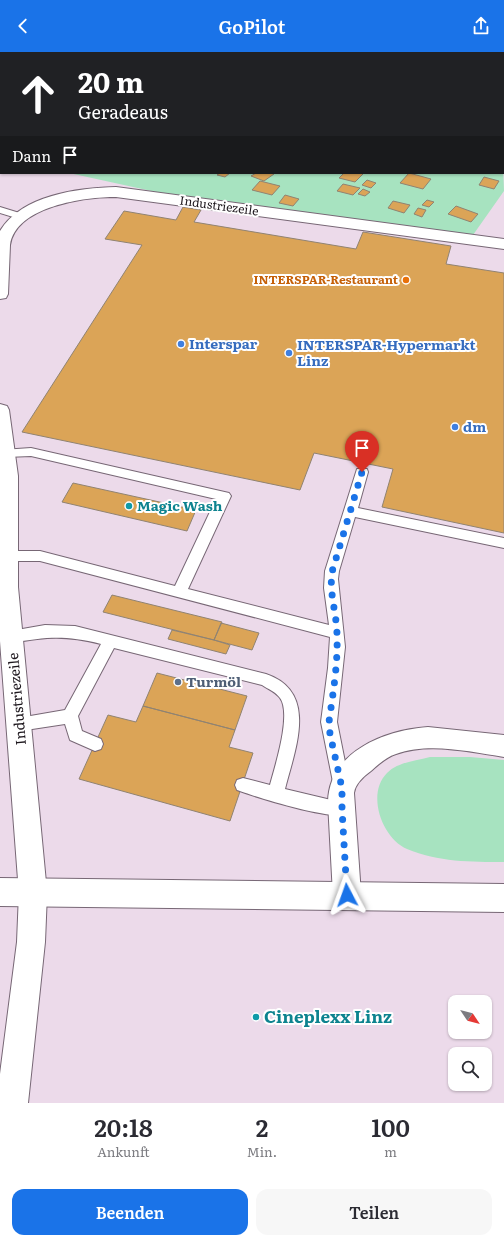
<!DOCTYPE html>
<html lang="de">
<meta charset="utf-8">
<style>
:root{--surface:#fff;--page:#f7f7f7;--text:#2b2b33;--muted:#7c7c81;--accent:#1a73e8}
body{margin:0;font-family:Literata,serif;background:var(--page);color:var(--text);height:100vh;display:flex;flex-direction:column;font-size:15px;white-space:nowrap}
*{box-sizing:border-box;margin:0}
p{font-size:13px;color:var(--muted)}
.icon{flex:none;width:22px;height:22px;fill:none;stroke:currentColor;stroke-width:2;stroke-linecap:round;stroke-linejoin:round}
.map{position:relative;height:1051px;overflow:hidden}
.side{display:flex;flex-direction:column;background:var(--surface);flex:1}
.side>*{flex:none}
.guide{position:absolute;left:0px;top:0px;width:504px;height:122px;box-shadow:0 1px 3px #0004;background:#202124;color:#fff;overflow:hidden}
.needle{width:26px;rotate:125deg}
.fabs{position:absolute;left:448px;top:943px;display:grid;gap:8px}
.fabs a{display:grid;place-items:center;width:44px;height:44px;border-radius:8px;background:var(--surface);box-shadow:0 1px 3px #0004;font-size:20px}
.pin{position:absolute;display:grid;place-items:center;width:34px;height:34px;color:#fff;margin:-41px -17px;border-radius:50% 50% 50% 0;rotate:-45deg;box-shadow:0 0 4px #0007}
.pin .icon{rotate:45deg}
.me{position:absolute;width:44px;margin:-22px;rotate:356deg;stroke-linejoin:round;filter:drop-shadow(0 0 3px #0008)}
.turn{display:flex;align-items:center;gap:14px;height:84px;padding:0 12px;font-size:18px}
.turn .icon{width:52px;height:52px;stroke-width:2.5}
.turn b{display:block;font-size:28px;line-height:34px}
.then{display:flex;align-items:center;height:38px;padding:0 12px;background:#0003;gap:8px;font-size:15px}
.eta{display:flex;justify-content:space-evenly;align-items:center;height:68px;text-align:center}
.eta b{font-size:24px;font-weight:600;line-height:28px}
.button{display:flex;gap:8px;margin-top:auto;padding:8px 12px}
.button a{flex:1;height:46px;border-radius:12px;background:var(--accent);color:#fff;font-size:16px;font-weight:600;line-height:46px;text-align:center}
.button a+a{background:var(--page);color:var(--text)}
header{display:flex;justify-content:space-between;align-items:center;height:52px;padding:0 12px;background:var(--accent);color:#fff;font-size:18px;font-weight:600}
.map>svg:first-child{display:block}
.green{fill:#a7e3c0}
.forest{fill:#6ec997}
.building{fill:#dba457;stroke:#908372}
.lines{fill:none;stroke-linecap:round;stroke-linejoin:round}
.service-casing{stroke:#776775;stroke-width:2}
.minor-casing{stroke:#776775;stroke-width:2}
.secondary-casing{stroke:#776775;stroke-width:2}
.service{fill:#fff;fill-rule:evenodd}
.minor{fill:#fff;fill-rule:evenodd}
.secondary{fill:#fff;fill-rule:evenodd}
.route{stroke:#1a73e8;stroke-width:7;stroke-dasharray:0 12.6}
.food-dot{fill:#e8710a;stroke:#fff;stroke-width:1.5}
.shop-dot{fill:#3f7fe0;stroke:#fff;stroke-width:1.5}
.culture-dot{fill:#0f9aa8;stroke:#fff;stroke-width:1.5}
.service-dot{fill:#5c6f8a;stroke:#fff;stroke-width:1.5}
.labels{text-anchor:middle;stroke-width:4;stroke-linejoin:round;paint-order:stroke}
.far-street-label{font-size:12px;fill:#1d171d;stroke:#fff}
.far-food-label{font-size:12px;font-weight:bold;fill:#c56008;stroke:#fff;text-anchor:end}
.shop-label{font-size:14px;font-weight:bold;fill:#366cbe;stroke:#fff;text-anchor:start}
.culture-label{font-size:14px;font-weight:bold;fill:#0d838f;stroke:#fff;text-anchor:start}
.service-label{font-size:14px;font-weight:bold;fill:#4e5e75;stroke:#fff;text-anchor:start}
.street-label{font-size:14px;fill:#1d171d;stroke:#fff}
.near-culture-label{font-size:17px;font-weight:bold;fill:#0d838f;stroke:#fff;text-anchor:start}
</style>
<header><svg class="icon" aria-label="back" viewBox="0 0 24 24"><path d="M15 5l-7 7 7 7"/></svg>GoPilot<svg class="icon" aria-label="share" viewBox="0 0 24 24"><path d="M12 15V3M7 8l5-5 5 5M5 13v7h14v-7"/></svg></header>
<div class="map">
<svg width="504" height="1051" viewBox="0 0 504 1051">
<rect width="100%" height="100%" fill="#ecdaea"/>
<path class="green" d="M503,111L504,139L473,183L156,140L69,121H503Z
M430,705H470L504,708V810C471,810 438,810 407,797C382,786 366,742 387,721C398,710 415,709 430,705Z"/>
<path class="forest" d="M371,0H504V17L503,1Z"/>
<path class="building" d="M220,121H230L225,125L217,123Z
M256,121H271L274,122L264,129L251,124Z
M344,121H364L355,130L339,126Z
M409,121L431,127L423,137L400,131Z
M484,125L499,129L494,137L479,133Z
M367,128L376,131L371,136L362,133Z
M260,129L280,134L272,143L252,138Z
M343,132L360,136L353,143L337,139Z
M363,137L370,140L365,144L358,142Z
M285,143L299,147L293,154L279,151Z
M427,148L434,150L429,155L422,153Z
M393,149L410,153L404,161L388,156Z
M456,154L478,162L471,170L448,162Z
M183,155L201,158L194,170L356,197L363,180L451,194L446,212L504,221V481L382,455L393,417L314,401L300,438L22,380L142,193L105,187L124,159L176,168Z
M418,156L426,158L422,165L414,162Z
M73,431L196,458L187,479L62,450Z
M112,543L222,570L214,588L103,560Z
M221,571L259,581L252,598L214,588Z
M172,578L214,588L230,593L226,602L168,587Z
M157,621L247,644L235,678L143,654Z
M143,654L235,678L229,695L253,701L230,769L79,727L108,663L136,670Z"/>
<g class="lines">
<g class="service-casing">
<path id="service" d="M355,0H365L366,1H356Z
M503,26H504V30H503Z
M0,155L26,163L28,165L23,168L0,161Z
M31,396L229,441L231,444L188,537L329,573L324,536L325,519L357,417H367L368,420L358,456L504,486V496L355,465L339,519L338,527L345,595L337,670L350,735L348,740L342,742L336,740L334,735L321,670L328,616L330,585L40,509H6L0,506L1,500L6,499H40L175,534L216,447L31,404L6,405L0,401L2,398Z
M45,573L75,574L266,622C319,640 295,697 285,737L348,752L350,757L348,762C332,769 256,745 237,738L235,733L237,728L243,726L270,733C275,714 292,662 280,646C276,640 268,637 262,633L114,596L78,664L82,679L101,687L103,692L101,697L95,699L70,688L65,672L19,679L13,677L11,672L13,667L65,658L101,592C64,583 47,585 11,591L6,589L4,585L6,581L11,579Z"/>
</g>
<g class="minor-casing">
<path id="minor" d="M116,135L504,187V197L116,145C85,145 16,154 10,193L8,242L6,246L0,247V179C22,143 78,136 116,135Z
M0,352L7,354L9,358L18,424V535L47,841L45,890L28,1051H0V1022L17,890L19,841L0,589Z
M428,675L504,683V705C470,700 430,690 396,702C386,705 379,712 371,719C364,724 355,732 354,741L361,843L357,853L347,857L337,853L333,843L328,750C329,699 386,678 428,675Z"/>
</g>
<g class="secondary-casing">
<path id="secondary" d="M0,826L504,832V860L0,854Z"/>
</g>
<use href="#service" class="service"/>
<use href="#minor" class="minor"/>
<use href="#secondary" class="secondary"/>
</g>
<g class="lines">
<path class="route" d="M347,843L342,757V736L330,682L329,670C333,641 338,612 337,584C337,562 329,542 332,520L362,420"/>
</g>
<circle class="food-dot" cx="406" cy="228" r="4"/>
<g class="shop-dot">
<circle cx="181" cy="292" r="4"/>
<circle cx="289" cy="301" r="4"/>
<circle cx="455" cy="375" r="4"/>
</g>
<g class="culture-dot">
<circle cx="129" cy="454" r="4"/>
<circle cx="256" cy="965" r="4"/>
</g>
<circle class="service-dot" cx="178" cy="630" r="4"/>
<g class="labels">
<g class="far-street-label">
<text transform="translate(219 154) rotate(8)" y="4">Industriezeile</text>
</g>
<g class="far-food-label">
<text x="398" y="232">INTERSPAR-Restaurant</text>
</g>
<g class="shop-label">
<text x="189" y="297">Interspar</text>
<text x="297" y="298">INTERSPAR-Hypermarkt<tspan x="297" dy="16">Linz</tspan></text>
<text x="463" y="380">dm</text>
</g>
<g class="culture-label">
<text x="137" y="459">Magic Wash</text>
</g>
<g class="service-label">
<text x="186" y="635">Turmöl</text>
</g>
<g class="street-label">
<text transform="translate(17 647) rotate(-95)" y="5">Industriezeile</text>
</g>
<g class="near-culture-label">
<text x="264" y="971">Cineplexx Linz</text>
</g>
</g>
</svg>
<div class="fabs">
<a><svg class="needle" viewBox="-14 -14 28 28"><path d="M0-13l5 13h-10z" fill="#e53935"/><path d="M0 13l5-13h-10z" fill="#7c7c81"/></svg></a>
<a><svg class="icon" aria-label="search" viewBox="0 0 24 24"><circle cx="10" cy="10" r="6"/><path d="M15 15l6 6"/></svg></a>
</div>
<div class="pin" style="left:362px;top:420px;background:#d93025"><svg class="icon" aria-label="arrive" viewBox="0 0 24 24"><path d="M6 21V4h12l-3 4 3 4H6"/></svg></div>
<svg class="me" style="left:347px;top:843px" viewBox="-20 -20 40 40"><path d="M0-17L14 15 0 8-14 15z" fill="#1a73e8" stroke="#fff" stroke-width="4"/></svg>
<div class="guide">
<div class="turn"><svg class="icon" aria-label="ahead" viewBox="0 0 24 24"><path d="M12 20V5M6 11l6-6 6 6"/></svg><div><b>20 m</b>Geradeaus</div></div>
<div class="then">Dann<svg class="icon" aria-label="arrive" viewBox="0 0 24 24"><path d="M6 21V4h12l-3 4 3 4H6"/></svg></div>
</div>
</div>
<section class="side">
<div class="eta">
<div><b>20:18</b><p>Ankunft</p></div>
<div><b>2</b><p>Min.</p></div>
<div><b>100</b><p>m</p></div>
</div>
<div class="button"><a>Beenden</a><a>Teilen</a></div>
</section>
